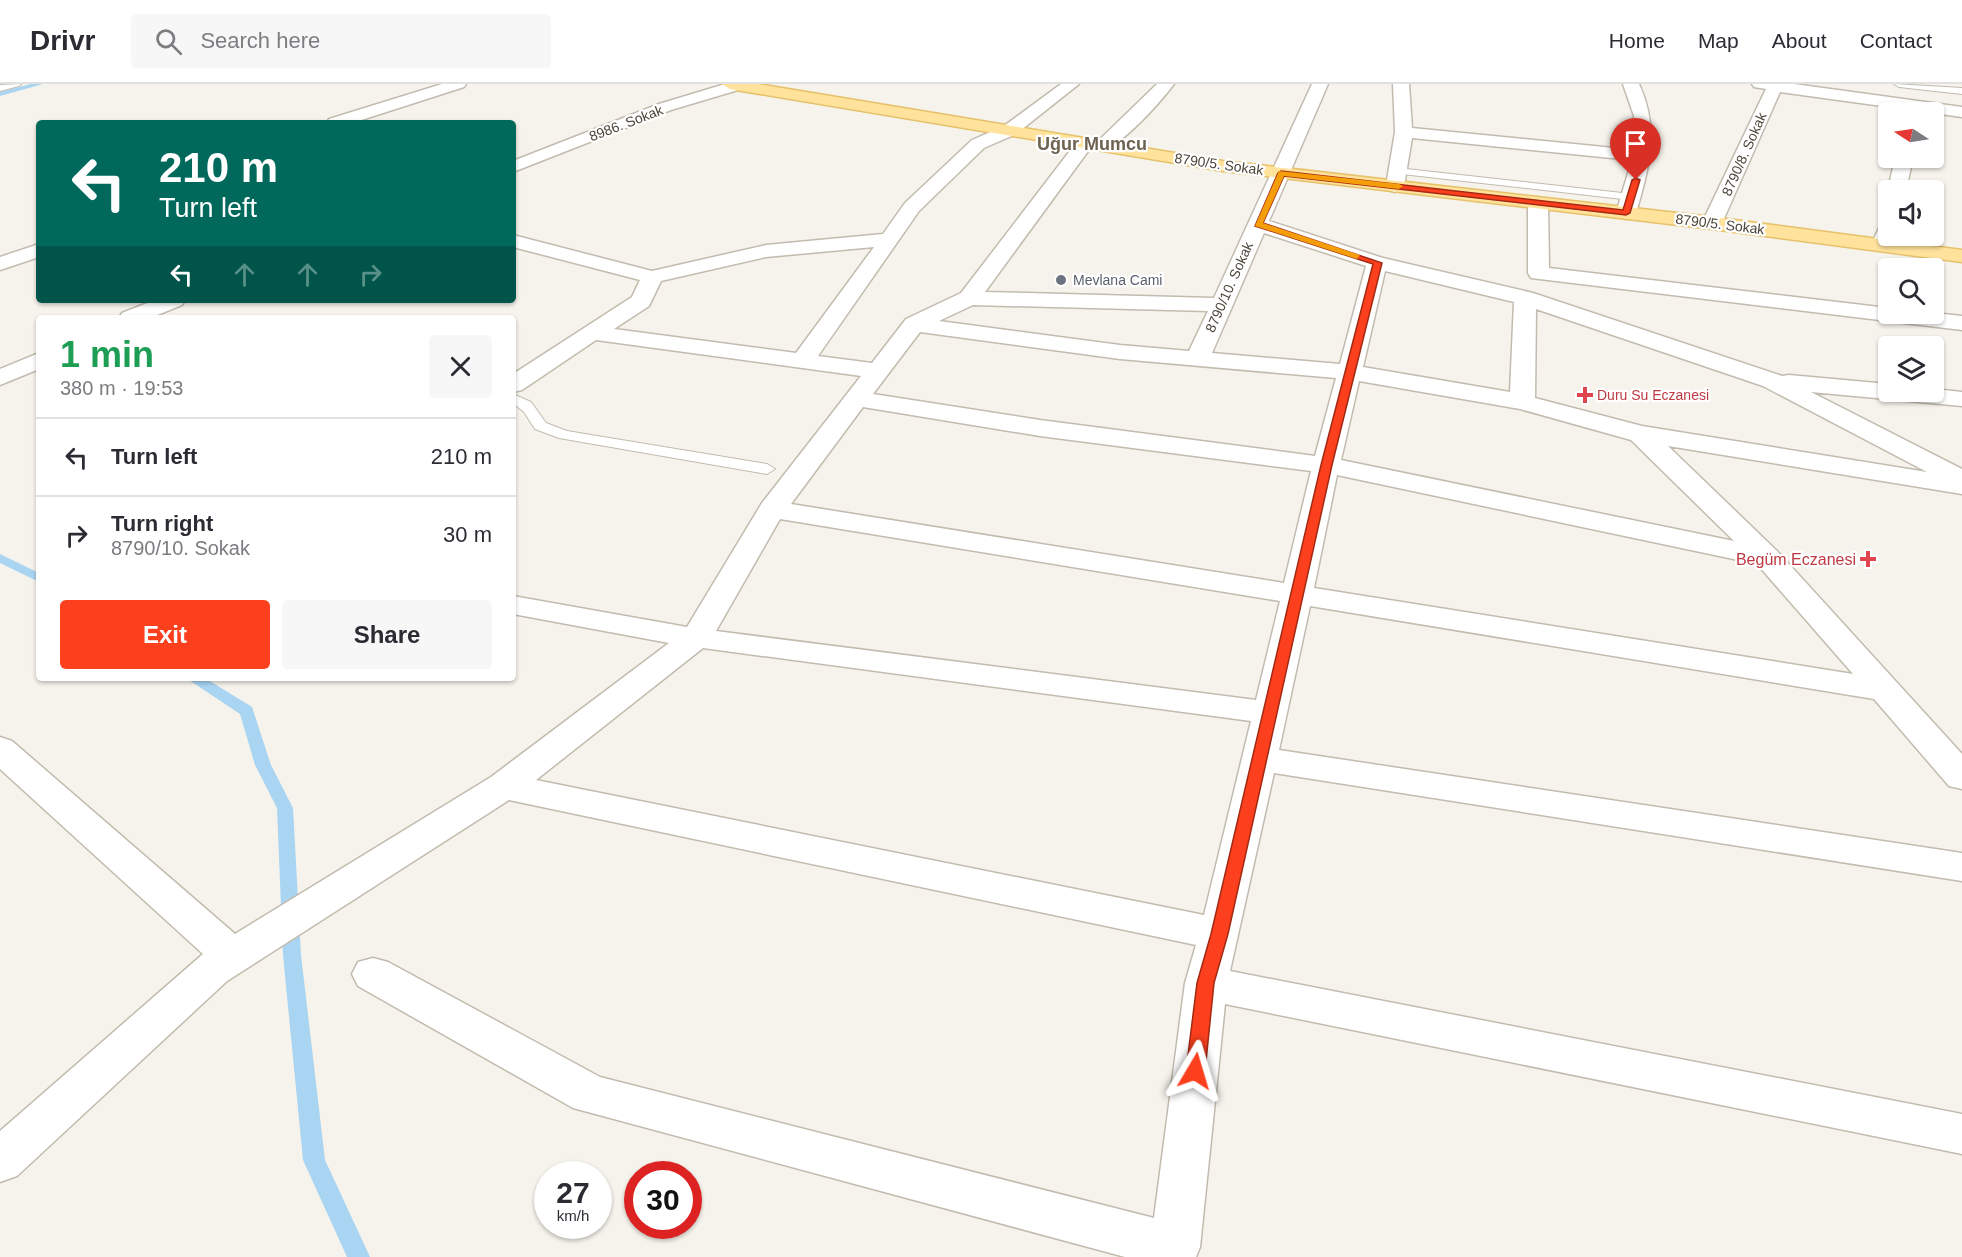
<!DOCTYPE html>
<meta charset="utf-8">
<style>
:root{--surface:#fff;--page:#f7f7f7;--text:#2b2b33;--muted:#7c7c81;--line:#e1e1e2;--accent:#fc3f1d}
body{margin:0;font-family:Helvetica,sans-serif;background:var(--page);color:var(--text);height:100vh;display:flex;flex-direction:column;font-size:22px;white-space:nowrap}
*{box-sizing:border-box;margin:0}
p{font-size:20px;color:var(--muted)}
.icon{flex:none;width:33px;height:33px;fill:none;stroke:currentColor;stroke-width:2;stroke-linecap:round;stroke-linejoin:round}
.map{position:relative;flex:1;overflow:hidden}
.panel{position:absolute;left:36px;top:231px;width:480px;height:366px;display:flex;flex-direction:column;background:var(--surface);border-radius:6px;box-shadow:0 2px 4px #0004}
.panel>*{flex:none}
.banner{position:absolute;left:36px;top:36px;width:480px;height:183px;border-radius:6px;box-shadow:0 2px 4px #0004;background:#00695c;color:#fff;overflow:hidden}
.needle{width:39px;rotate:282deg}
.controls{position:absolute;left:1878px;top:18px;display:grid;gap:12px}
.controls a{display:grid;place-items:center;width:66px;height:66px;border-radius:6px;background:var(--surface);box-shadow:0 2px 4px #0004;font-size:30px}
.speed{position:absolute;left:534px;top:1077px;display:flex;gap:12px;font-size:30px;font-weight:700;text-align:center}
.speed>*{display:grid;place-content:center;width:78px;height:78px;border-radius:50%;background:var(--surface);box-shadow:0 2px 4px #0004;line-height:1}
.speed small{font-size:15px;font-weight:400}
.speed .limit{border:9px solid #d22;background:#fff;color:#111}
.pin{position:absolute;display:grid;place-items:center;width:51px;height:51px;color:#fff;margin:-62px -26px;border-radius:50% 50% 50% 0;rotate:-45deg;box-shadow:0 0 6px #0007}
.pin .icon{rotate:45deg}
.me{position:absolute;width:66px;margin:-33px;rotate:7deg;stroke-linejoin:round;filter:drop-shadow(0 0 4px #0008)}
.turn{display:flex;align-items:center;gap:21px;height:126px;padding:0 24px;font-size:27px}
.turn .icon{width:78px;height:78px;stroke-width:2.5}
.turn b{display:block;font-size:42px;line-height:51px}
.lanes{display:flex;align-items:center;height:57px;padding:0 24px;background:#0003;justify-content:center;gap:30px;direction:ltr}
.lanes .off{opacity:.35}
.round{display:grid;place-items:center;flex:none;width:63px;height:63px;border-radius:6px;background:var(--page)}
.overview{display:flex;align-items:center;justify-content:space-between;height:102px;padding:0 24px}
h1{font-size:36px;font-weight:800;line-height:45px;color:#1e9e55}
.button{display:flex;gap:12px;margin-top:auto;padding:12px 24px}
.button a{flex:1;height:69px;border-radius:6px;background:var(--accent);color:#fff;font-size:24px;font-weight:800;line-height:69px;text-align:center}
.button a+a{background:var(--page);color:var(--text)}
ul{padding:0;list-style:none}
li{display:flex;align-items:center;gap:18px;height:78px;padding:0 24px;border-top:2px solid var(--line)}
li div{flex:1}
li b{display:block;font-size:22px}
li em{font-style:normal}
header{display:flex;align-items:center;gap:36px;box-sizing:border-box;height:84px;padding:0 30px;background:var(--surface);border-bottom:2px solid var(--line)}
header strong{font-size:28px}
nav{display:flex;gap:33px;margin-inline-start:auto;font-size:21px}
.search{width:420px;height:54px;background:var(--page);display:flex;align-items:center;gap:15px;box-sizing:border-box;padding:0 21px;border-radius:6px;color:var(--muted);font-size:22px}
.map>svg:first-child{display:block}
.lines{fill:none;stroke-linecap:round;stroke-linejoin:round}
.stream{fill:#a9d4f2;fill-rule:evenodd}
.service-casing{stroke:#c2bbae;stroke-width:2}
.minor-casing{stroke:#c2bbae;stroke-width:3}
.primary-casing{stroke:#e6c16a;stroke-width:3}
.service{fill:#fff;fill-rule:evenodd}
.minor{fill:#fff;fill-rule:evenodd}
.primary{fill:#ffe39c;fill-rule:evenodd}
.route{fill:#fc3f1d;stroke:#a42913;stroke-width:1.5}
.slow{fill:#f59e0b}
.worship-dot{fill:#6b7280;stroke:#fff;stroke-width:2}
.health-dot{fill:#e0444e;stroke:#fff;stroke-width:2}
.labels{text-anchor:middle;stroke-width:4.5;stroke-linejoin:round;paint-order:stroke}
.far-street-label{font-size:14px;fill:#4b4439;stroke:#fff}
.far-worship-label{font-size:14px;fill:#5b616d;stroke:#fff;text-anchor:start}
.far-health-label{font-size:14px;fill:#be3a42;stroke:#fff;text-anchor:start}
.health-label{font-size:16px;fill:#be3a42;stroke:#fff;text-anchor:end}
.far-district-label{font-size:18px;font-weight:bold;fill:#6e6250;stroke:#fff}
</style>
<header>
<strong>Drivr</strong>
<div class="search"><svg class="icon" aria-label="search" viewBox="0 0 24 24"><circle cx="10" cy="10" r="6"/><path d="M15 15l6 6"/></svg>Search here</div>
<nav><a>Home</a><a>Map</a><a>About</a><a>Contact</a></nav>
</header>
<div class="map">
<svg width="1962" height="1173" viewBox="0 0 1962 1173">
<rect width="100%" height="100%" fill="#f6f3ec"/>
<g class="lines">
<path class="stream" d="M31,0H43L0,12V8Z
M0,470L39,489V498L0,479Z
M186,594H205L252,623L271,681L293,724L301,871L325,1076L370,1173H347L303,1076L283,871L277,724L255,681L240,630Z"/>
<g class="service-casing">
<path id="service" d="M21,0L19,2L0,7V1Z
M1894,0L1962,4V10L1899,3Z
M1397,84L1631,110L1637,113L1631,116L1393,89V85Z
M513,310L531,318L546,339L567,347L767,380L775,385L767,390L559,354L535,345L524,328L513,319Z"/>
</g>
<g class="minor-casing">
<path id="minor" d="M442,0H466L464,3L352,39H327L329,35Z
M725,0H750L748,3L671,26L513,88V77L659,20Z
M1061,0H1079L1016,50L984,64L919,127L818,272L872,279L906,235L961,209L1079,55L1085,54L1094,59L985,208L1214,214L1312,0H1328L1269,137L1383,174L1533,209L1782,292L1789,291L1888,300V308H1934V305L1962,308V322L1811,308L1962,385V410L1668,362L1777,467L1962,670V705L1949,702L1874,615L1310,522L1279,666L1962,769V797L1274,689L1230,887L1962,1030V1070L1225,920L1200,1163L1196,1173H1125L573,1024L358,902L352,890L358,878L373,874L388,878L600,993L1154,1134L1185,899L1196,861L509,716L227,897L17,1092L0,1098V1047L203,870L0,685V653L12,657L235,850L491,693L669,559L513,530V512L687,543L762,419L861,292L596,256L522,306L513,308V290L632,213L640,196L513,163V151L652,187L766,161L883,150L905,119L972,56L1004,42ZM1264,149L1366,182L1340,280L1212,269ZM874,163L796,269L614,245L649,222L661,197L766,173ZM1385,187L1514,218L1510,308L1363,283ZM973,221L1208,227L1189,267L1120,261L939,237ZM1536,225L1763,302L1927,388L1642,342L1535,314ZM920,248L1120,275L1336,294L1315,372L1040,336L873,310ZM1359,297L1520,325L1631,356L1734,457L1341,376ZM863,323L1040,352L1311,387L1284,499L791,420ZM1337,391L1757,480L1853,590L1314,504ZM780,435L1280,517L1256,616L716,547ZM703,564L1251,637L1204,831L536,696Z
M1157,0H1174C1162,16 1115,71 1096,66L1093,62Z
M1393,0H1409L1412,44L1634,66V32L1623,0H1639C1660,45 1649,84 1636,129L1626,135L1616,129L1632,76L1412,54L1404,102L1395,108L1388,106L1386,102L1395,48Z
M1752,0H1794L1962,23V33L1780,8L1722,139L1719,143H1705L1702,139L1766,5L1754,3Z
M1895,74H1913L1906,106H1888Z
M1538,113L1548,119L1549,184L1888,224V230L1934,229L1962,232V246L1531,194L1528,189V119Z
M1888,138V152H1895L1888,165H1874L1871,161L1881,140Z
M39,160V173L0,186V173Z
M155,216H185L182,221L150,234H119L122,229Z
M39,269V285L0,301V285Z"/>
</g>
<g class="primary-casing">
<path id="primary" d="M722,0H758L1223,77L1712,133L1962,166V178L1712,145L1223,87L730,5Z"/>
</g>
<use href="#service" class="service"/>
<use href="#minor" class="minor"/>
<use href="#primary" class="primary"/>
</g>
<path class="route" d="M1281,87L1623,126L1632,96L1636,94L1640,96L1630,129L1626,131L1284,92L1263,139L1382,179L1332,381L1228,850L1214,899L1205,987L1202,993L1195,995L1189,993L1186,987L1197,899L1211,850L1321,381L1373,180L1255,142L1278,89Z"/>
<path class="slow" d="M1279,87L1399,100L1403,102L1399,105L1284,92L1263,139L1360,171L1357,175L1255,142Z"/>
<circle class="worship-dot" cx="1061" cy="196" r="6"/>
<g class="health-dot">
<path d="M1582 302h6v6h6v6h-6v6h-6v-6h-6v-6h6z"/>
<path d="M1865 466h6v6h6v6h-6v6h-6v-6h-6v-6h6z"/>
</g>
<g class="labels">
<g class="far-street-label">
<text transform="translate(626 39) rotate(-21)" y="5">8986. Sokak</text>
<text transform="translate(1744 70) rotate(-66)" y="5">8790/8. Sokak</text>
<text transform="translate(1219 80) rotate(8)" y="5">8790/5. Sokak</text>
<text transform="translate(1720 140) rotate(7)" y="5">8790/5. Sokak</text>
<text transform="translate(1229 203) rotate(-66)" y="5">8790/10. Sokak</text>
</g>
<g class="far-worship-label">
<text x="1073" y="201">Mevlana Cami</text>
</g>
<g class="far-health-label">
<text x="1597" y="316">Duru Su Eczanesi</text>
</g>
<g class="health-label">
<text x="1856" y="481">Begüm Eczanesi</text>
</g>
<g class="far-district-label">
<text x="1092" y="66">Uğur Mumcu</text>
</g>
</g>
</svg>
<div class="controls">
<a><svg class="needle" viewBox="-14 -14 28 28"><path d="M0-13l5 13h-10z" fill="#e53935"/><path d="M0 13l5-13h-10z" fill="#7c7c81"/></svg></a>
<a><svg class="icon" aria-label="sound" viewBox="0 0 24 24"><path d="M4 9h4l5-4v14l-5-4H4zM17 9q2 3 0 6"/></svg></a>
<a><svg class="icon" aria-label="search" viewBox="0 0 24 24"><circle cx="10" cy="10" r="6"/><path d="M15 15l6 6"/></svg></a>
<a><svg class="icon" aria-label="layers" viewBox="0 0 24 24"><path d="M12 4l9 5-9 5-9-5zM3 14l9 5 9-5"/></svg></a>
</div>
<div class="speed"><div>27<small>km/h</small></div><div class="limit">30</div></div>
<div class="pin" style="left:1636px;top:96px;background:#d93025"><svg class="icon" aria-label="arrive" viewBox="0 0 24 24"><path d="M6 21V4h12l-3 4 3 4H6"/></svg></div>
<svg class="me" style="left:1195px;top:987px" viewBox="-20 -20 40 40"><path d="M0-17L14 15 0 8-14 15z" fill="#fc3f1d" stroke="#fff" stroke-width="4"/></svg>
<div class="banner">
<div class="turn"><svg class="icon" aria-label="left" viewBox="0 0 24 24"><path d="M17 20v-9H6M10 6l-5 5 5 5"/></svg><div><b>210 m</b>Turn left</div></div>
<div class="lanes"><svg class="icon" aria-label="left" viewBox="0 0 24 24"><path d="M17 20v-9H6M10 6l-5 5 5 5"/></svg><svg class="icon off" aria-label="ahead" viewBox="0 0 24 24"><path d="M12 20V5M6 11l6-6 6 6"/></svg><svg class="icon off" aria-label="ahead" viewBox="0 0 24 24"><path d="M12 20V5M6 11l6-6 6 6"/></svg><svg class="icon off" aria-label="right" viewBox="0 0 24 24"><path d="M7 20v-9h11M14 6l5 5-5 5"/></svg></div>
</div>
<section class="panel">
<div class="overview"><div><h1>1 min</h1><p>380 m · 19:53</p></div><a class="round"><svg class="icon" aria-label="close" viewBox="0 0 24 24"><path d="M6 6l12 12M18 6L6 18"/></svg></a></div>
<ul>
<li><svg class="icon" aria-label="left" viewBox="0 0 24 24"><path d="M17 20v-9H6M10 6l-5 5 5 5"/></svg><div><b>Turn left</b></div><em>210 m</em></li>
<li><svg class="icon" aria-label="right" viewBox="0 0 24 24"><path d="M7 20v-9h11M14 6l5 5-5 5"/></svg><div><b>Turn right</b><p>8790/10. Sokak</p></div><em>30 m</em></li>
</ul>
<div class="button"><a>Exit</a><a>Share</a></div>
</section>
</div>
